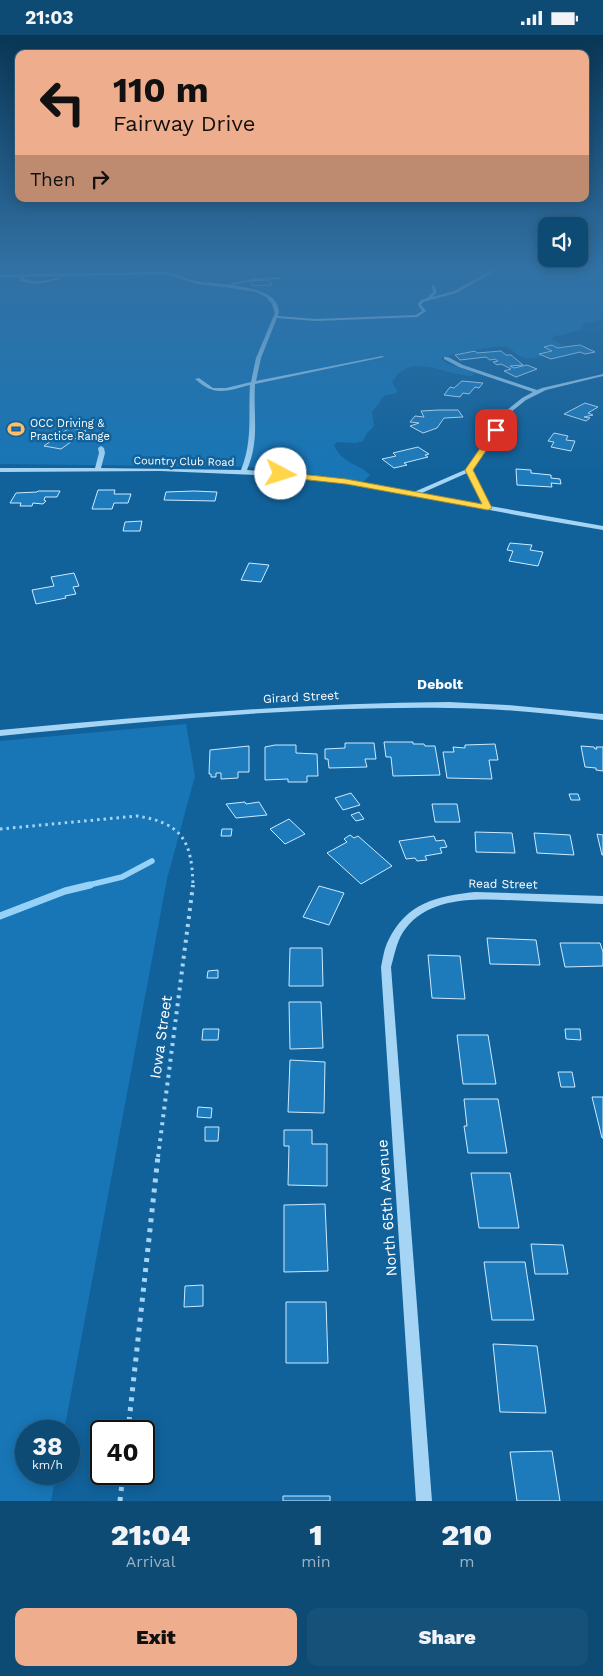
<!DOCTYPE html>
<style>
:root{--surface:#0d4a74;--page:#165179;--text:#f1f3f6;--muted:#9ab3c5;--line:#2d6286;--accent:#eead8d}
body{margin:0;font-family:"Work Sans",sans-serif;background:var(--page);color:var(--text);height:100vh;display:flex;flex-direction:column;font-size:19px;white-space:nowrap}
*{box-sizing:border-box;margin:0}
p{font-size:16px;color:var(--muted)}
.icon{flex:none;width:28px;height:28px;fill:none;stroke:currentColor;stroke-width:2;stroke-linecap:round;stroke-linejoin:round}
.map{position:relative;height:1466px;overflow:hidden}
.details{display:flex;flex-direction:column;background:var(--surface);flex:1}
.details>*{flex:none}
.guide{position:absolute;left:15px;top:15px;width:574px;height:152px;border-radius:10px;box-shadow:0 2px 12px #0003,0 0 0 1px var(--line);background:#eead8d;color:#111;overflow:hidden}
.tools{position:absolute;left:538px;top:182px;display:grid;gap:10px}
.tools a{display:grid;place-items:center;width:50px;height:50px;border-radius:10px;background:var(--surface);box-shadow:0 2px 12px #0003,0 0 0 1px var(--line);font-size:25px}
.speed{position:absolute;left:15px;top:1385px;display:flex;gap:10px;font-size:25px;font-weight:700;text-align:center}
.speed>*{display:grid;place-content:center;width:65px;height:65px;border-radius:50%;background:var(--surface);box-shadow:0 2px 12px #0003,0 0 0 1px var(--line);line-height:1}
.speed small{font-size:12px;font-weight:400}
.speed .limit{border:2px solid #111;border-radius:8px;background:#fff;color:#111}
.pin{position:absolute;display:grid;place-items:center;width:42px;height:42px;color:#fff;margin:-21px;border-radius:10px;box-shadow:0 2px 8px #0006}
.me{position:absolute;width:55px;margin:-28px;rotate:95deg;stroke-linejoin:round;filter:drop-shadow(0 0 4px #0008)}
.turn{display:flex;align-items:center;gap:18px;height:105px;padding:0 15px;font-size:22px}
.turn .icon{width:65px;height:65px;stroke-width:2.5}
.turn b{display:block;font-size:35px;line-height:42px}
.then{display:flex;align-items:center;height:48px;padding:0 15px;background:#0003;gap:10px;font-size:19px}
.eta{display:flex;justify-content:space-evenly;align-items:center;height:85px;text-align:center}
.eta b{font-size:30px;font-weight:800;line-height:35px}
.action{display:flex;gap:10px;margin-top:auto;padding:10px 15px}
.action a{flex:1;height:58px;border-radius:10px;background:var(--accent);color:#111;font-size:20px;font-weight:800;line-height:58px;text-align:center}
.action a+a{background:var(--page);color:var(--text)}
.status{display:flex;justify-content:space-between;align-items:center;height:35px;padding:0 25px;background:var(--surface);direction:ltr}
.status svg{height:14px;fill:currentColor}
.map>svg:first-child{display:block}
.green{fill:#1876b6}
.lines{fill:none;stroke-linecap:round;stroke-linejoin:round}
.stream-far1{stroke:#96d2f8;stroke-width:5.5}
.stream{stroke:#96d2f8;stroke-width:7}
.building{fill:#1e7bbb;stroke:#cdeafe}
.path-far2{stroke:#a5d4f4;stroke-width:3;stroke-dasharray:2.5 4;stroke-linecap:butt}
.path-far1{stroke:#a5d4f4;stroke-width:4;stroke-dasharray:3 5;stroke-linecap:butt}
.path{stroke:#a5d4f4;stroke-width:5;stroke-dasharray:4 6;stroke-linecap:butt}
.minor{fill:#a5d4f4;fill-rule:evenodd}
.route{fill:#ffd54a;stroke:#a68a30}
.labels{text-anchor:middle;stroke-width:5;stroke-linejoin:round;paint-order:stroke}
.far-poi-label{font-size:11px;fill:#fff;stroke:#11629b;text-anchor:start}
.far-street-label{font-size:11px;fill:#fff;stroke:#11629b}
.street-label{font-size:12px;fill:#fff;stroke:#11629b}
.neighbourhood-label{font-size:14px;font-weight:bold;fill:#fff;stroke:#11629b}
.near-street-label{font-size:15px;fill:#fff;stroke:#11629b}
</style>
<div class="status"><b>21:03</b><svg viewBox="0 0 49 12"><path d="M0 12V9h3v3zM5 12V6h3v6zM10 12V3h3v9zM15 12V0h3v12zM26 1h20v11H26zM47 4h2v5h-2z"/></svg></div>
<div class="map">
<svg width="603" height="1466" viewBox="0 0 603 1466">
<rect width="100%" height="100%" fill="#11629b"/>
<path class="green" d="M0,233H603V284L580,290L583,293L581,295L552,302L551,303L562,310C553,316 533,328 522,322C516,320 513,314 506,312C499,309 449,320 441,323C449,334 466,331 475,339L472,341C445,341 411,315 392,347L397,355L396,358L384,361L372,377L374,391L367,398L363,406L356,408L337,407L334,410C343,430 357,427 370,440L363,447L297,437L289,433L265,432L0,429Z
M186,689L195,741L167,844L64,1396H26V1439H56L51,1466H0V706Z"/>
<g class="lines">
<path class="stream-far1" d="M85,851L122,842L152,826"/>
<path class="stream" d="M0,881L65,856L90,850"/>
</g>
<path class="building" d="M269,245L272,250L253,251L250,246Z
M552,310L557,313L580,310L595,317L585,319L580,317L551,324L539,319L552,316L544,312Z
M475,316L477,318L501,316L506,320H511L523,330L510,331L514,333L527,330L537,334L516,342L504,336L511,334L501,329L497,330L493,327L498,326L495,324L490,325L486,322L460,325L455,320Z
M462,346L483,348L479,353L475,352L469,359L463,358L460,362L444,360L450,352L454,353Z
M585,368L598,372L588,378L593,380L584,382L590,383L586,386L564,379Z
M439,375H458L463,382L444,383L437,393L423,398L410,391L419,388L410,387L415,381L424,382L421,376Z
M69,393L86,396L61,414L44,411Z
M554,398L568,401L566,405L575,406L571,416L551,412L554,407L548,406Z
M418,412L429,419L425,420L428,422L404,428L407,430L394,433L382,424L396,421L393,418Z
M516,434L531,435V438L551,440V443L560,444L561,449L551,448L552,452L517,450Z
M98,455H115L114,459H131L128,468H114L112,474H92Z
M38,456H60L57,462H45L44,465L46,466L43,469L33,468L32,471H20L21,468H10L16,458L37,457Z
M194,456L217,457L215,466L164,465L166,457Z
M142,486L140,496H123L125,487Z
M510,508L532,510L530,515L543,517L538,531L509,526L513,516L507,515Z
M249,528L269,530L261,547L241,545Z
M74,538L79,551L73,552L76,559L65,561L66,563L36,569L32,555L54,551L51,542Z
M384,707H413V709H424L425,711H435L440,740L393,741L391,722H386Z
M345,708H374L376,724H365L367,732L329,733L328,724H325V714L345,713Z
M495,709L498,725H489L492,744L447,743L443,717H454L453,712L465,713V710Z
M275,710H296V718L317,719L318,741H307V747H288V744L265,745V712Z
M249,711V737H238V743L221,744V738H216V742H211V739H209L210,715Z
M581,711L594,712L595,714H597L596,712H603V736L596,735V733L585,732Z
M351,758L360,770L343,775L335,763Z
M569,759H578L580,765H571Z
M245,767L246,769L259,767L267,780L236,783L226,769Z
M432,769H457L460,787H435Z
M359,777L364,784L356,786L351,780Z
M289,784L305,799L285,809L270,794Z
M222,794H232L231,801H221Z
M475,797L512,798L515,818L476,817Z
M534,798L570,800L574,820L537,818Z
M597,799L603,800V820H602Z
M350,800L354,803L358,801L392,831L361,849L327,818L347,807L344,804Z
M434,801L436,806L444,805L447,812L440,813L442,818L425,821L427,825L417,826L415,823L406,824L399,806Z
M319,851L344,858L329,890L303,882Z
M487,903L536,905L540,930L490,929Z
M560,908H600L603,917V931L565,932Z
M290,913H322L323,951H289Z
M428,920L460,921L465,964L432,963Z
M218,935V943H207L208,936Z
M289,967H321L323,1013L290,1014Z
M203,994H219L218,1005H202Z
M565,994H580L581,1005L566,1004Z
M457,1000H488L496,1049H463Z
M290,1025L325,1027L324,1078L288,1077Z
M558,1037H572L575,1052H561Z
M592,1062H603V1103H602Z
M464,1064H498L507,1118H468L464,1091H467Z
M198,1072L212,1073L211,1083L197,1082Z
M205,1092H219L218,1106H205Z
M284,1095H312V1109H327V1151L288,1150L289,1111H284Z
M471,1138H510L519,1193H479Z
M325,1169L328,1236L284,1237V1170Z
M531,1209L563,1210L568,1239H535Z
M484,1227H525L534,1285H492Z
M203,1250V1271L184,1272L185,1251Z
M286,1267H326L328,1328H286Z
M493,1309L537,1311L546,1378L500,1377Z
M552,1416L560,1466H517L510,1417Z
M283,1461H330V1466H283Z"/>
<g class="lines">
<path class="path-far2" d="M0,794L137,781C183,788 192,807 193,851"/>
<path class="path-far1" d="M158,1122L193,850"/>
<path class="path" d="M128,1396L158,1121
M120,1466L123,1439"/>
<path class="minor" d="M488,233H492L493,236L490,239L456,258L423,267L421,270L426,276L417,282L316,286L277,283L261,323L256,346L382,321L384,322L255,349C253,381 260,404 247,435L321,441L414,457L467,434L507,375L522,363L533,357L459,332L444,324V322H448L463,330L537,355L542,353L603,339V341L546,355L526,365L511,377L472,435L490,471L603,491V495L532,483L356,450L281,441L160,436L0,437V433H95L99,418L98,413L101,411L104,413L105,418L101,433L241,435C253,405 248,381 250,350C226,356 215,362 195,344L199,343L213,353H226L251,347L256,323L275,278L272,269L266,262L256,257L231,253L198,249L164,239L24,242V244L37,247L58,243L60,244L37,249L21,246L20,242H0V240C37,239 73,238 110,238C128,238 146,236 163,237C175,237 185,244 196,246C215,250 286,248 278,281L316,284L416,280L422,276L418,269L421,265L427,263L433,257L432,250H434L437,257L432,262L454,256L488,237L489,236ZM467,438L483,470L422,458Z
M279,242L280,244L252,246L232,250L230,249L252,244Z
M449,667L507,670L603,679V685C552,679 500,673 449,673C299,671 149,686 0,701V695C150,681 299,668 449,667Z
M475,857L603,861V869C579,868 554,867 530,866C490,865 434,857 406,893C397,904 395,918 391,932L432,1466H416L381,932C383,923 384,914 388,906C406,868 437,861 475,857Z"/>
</g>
<linearGradient id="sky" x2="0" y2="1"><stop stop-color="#093655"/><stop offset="0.53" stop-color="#3271a4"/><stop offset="1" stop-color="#3271a4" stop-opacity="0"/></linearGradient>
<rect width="603" height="438" fill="url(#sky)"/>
<path class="route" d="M496,393L500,395L473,435L492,473L488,475L346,449L281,442L277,439L281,437L346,444L482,469L465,435L494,393Z"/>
<defs>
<g id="stadium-bare" transform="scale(1.35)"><path d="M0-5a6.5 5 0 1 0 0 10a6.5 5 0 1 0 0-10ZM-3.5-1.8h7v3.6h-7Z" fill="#ffbd68" stroke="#11629b" stroke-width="2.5" paint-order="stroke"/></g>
</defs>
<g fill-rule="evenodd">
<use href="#stadium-bare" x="16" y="394"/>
</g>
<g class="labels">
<g class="far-poi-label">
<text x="30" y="392">OCC Driving &amp;<tspan x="30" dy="13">Practice Range</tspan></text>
</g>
<g class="far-street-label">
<text transform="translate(184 426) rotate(1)" y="4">Country Club Road</text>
</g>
<g class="street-label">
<text transform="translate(301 662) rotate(-3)" y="4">Girard Street</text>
<text transform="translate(503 849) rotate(1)" y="4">Read Street</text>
</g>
<g class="neighbourhood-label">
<text x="440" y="654">Debolt</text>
</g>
<g class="near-street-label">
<text transform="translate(161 1002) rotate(-82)" y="5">Iowa Street</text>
<text transform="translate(387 1173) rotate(-94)" y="5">North 65th Avenue</text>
</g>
</g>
</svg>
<div class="tools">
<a><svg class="icon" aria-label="sound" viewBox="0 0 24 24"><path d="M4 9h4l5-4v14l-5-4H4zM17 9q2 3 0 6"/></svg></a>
</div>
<div class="speed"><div>38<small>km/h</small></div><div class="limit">40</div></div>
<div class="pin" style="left:496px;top:395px;background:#d93025"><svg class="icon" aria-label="arrive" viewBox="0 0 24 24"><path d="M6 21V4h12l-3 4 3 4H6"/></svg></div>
<svg class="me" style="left:281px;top:439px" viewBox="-20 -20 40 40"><circle r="19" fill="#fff"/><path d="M0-13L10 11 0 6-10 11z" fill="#ffd54a"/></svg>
<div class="guide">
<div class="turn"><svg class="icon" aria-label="left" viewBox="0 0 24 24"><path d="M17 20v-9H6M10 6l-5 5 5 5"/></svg><div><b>110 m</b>Fairway Drive</div></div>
<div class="then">Then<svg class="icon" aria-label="right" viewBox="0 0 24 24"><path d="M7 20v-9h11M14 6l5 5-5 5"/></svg></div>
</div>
</div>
<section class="details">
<div class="eta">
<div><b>21:04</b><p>Arrival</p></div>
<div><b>1</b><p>min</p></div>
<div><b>210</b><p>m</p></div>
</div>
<div class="action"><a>Exit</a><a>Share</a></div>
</section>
